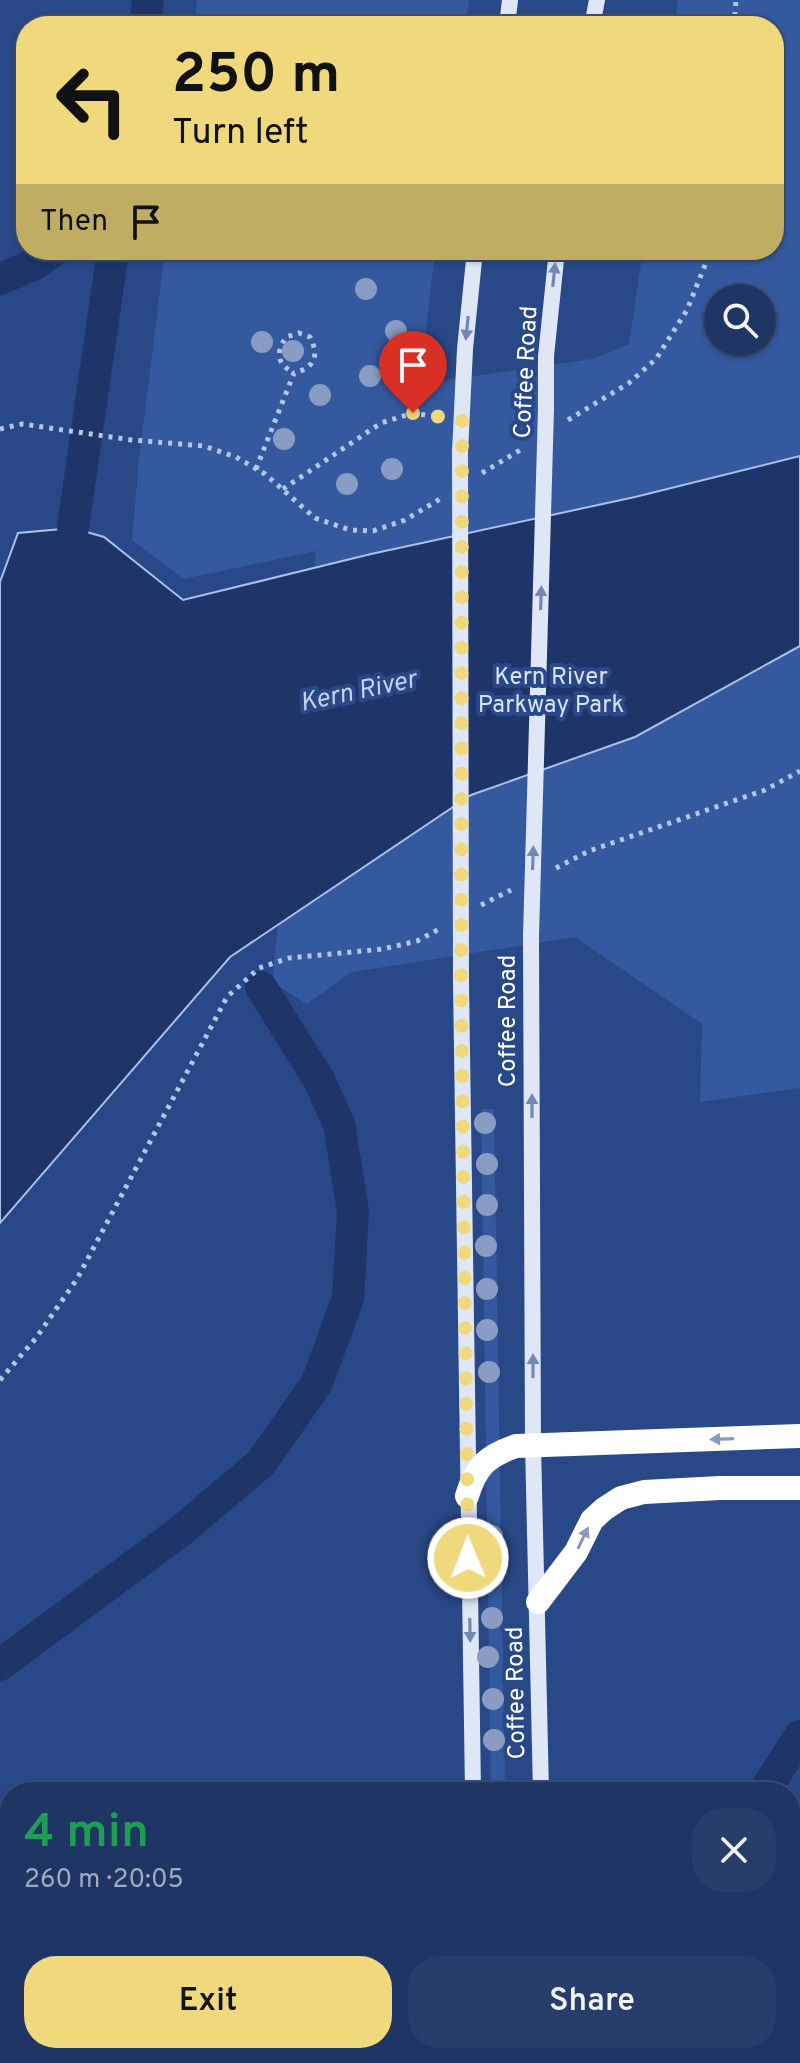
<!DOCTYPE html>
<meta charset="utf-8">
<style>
:root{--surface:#1f3665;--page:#273e6b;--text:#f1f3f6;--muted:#a1abbf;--line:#3c5079;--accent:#efd97c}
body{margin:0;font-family:Overpass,sans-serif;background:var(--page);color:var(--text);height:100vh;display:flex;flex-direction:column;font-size:30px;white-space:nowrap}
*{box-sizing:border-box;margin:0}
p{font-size:26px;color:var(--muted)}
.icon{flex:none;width:44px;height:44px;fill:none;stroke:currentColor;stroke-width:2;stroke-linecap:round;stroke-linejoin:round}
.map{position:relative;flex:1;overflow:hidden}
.drawer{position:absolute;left:0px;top:1782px;width:800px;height:282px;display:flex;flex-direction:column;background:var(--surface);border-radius:32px 32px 0 0;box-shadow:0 2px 6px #0004,0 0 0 2px var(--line)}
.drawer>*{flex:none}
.guide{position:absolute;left:16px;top:16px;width:768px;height:244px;border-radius:32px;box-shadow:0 2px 6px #0004,0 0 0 2px var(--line);background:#efd97c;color:#111;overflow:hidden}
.tools{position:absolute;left:704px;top:284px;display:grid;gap:16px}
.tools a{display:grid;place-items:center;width:72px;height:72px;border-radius:50%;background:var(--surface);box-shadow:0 2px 6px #0004,0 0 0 2px var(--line);font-size:40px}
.pin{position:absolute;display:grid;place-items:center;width:68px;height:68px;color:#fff;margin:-82px -34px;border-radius:50% 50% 50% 0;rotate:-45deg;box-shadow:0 0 8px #0007}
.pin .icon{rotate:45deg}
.me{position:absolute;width:88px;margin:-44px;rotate:359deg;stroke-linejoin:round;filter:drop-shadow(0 0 6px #0008)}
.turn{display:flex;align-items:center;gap:28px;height:168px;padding:0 24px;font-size:36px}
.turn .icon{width:104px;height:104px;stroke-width:2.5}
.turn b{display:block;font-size:56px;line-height:68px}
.then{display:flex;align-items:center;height:76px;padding:0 24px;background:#0003;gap:16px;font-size:30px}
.round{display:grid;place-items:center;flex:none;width:84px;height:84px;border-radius:32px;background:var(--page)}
.overview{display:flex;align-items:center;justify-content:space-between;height:136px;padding:0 24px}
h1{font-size:48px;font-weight:600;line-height:60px;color:#1e9e55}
.primary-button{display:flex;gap:16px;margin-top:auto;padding:16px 24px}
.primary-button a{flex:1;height:92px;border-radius:32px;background:var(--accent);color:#111;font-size:32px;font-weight:600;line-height:92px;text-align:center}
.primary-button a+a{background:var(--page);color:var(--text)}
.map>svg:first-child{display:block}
.green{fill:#34599e;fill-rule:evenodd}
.water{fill:#1d3568;stroke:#aac0e8;stroke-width:2}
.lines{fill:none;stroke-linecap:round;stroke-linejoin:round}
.canal{stroke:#1d3568;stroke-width:32}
.path{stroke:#b5c7e8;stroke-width:5;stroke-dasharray:4 6;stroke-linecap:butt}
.secondary{stroke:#dfe7f7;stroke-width:16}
.highway{stroke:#fff;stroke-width:24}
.secondary-bridge{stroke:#dfe7f7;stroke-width:16}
.tree{fill:#899dc4}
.oneway{fill:#7288b4}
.oneway2{fill:#899abd}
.route{stroke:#efd97c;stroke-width:14;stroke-dasharray:0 25.2}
.labels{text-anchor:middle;stroke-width:8;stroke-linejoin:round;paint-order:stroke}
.street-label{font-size:24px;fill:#fff;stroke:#294887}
.park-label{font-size:24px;fill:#d8e3f6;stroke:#294887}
.water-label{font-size:26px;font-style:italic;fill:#c1d1ef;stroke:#294887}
</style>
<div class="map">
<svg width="800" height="2063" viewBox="0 0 800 2063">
<rect width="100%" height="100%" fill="#294887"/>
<path class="green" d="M197,0H469L465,26H194Z
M678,0H800V1088L700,1102L702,1024L575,937L352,972L307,1004L272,982L316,551L184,579L132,540L139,459L165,250H435L420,384L592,359L629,344L643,250H774V26H674ZM718,298H762V342H718Z
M481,1109H494L505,1792H491Z"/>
<path class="water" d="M800,456V646L635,737L471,795L230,957L0,1223V582L18,533L73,528L104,537L183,600L371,554L635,497Z"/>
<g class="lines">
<path class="canal" d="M145,26L148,0
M0,279L33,265L55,250
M73,528L113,250
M0,1665L182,1530L261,1463L317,1383L348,1298L353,1211L339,1124L319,1080L261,987
M764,1792L800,1736"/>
<path class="path" d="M734,26L736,0
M568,420L629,383L656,359L687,310L711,250
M0,429L22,424L132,440L204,446L236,457L265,474L315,518L350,530L373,531L405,520L440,499
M256,469L294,373C314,368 320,356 310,337L299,333L286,337C276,353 276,363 294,373
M482,473L522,449
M283,489L381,423L413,413L439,417
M556,868L589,851L765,790L800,771
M481,905L511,890
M0,1380L36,1338L77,1279L227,997L259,968L289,958L383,949L417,941L441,928"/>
<path class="secondary" d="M507,26L510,0
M592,26L597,0
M546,409V356L557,250
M460,452L465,349L475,250
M531,936L533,1444L541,1792
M461,983L473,1792
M477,2054V2063
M543,2054V2063"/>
<path class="highway" d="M467,1496C476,1466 487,1456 516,1446L800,1436
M538,1602L576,1552L592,1520L604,1509L621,1498L644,1492L720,1488H800
M790,2012L800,2000
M744,2063L753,2054"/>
<path class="secondary-bridge" d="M460,452L461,983
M531,936L546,409"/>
</g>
<g class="tree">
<circle cx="366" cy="289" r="11"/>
<circle cx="396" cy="331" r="11"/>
<circle cx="262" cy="342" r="11"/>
<circle cx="293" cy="351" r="11"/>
<circle cx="370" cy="376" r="11"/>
<circle cx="320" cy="395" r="11"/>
<circle cx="284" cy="439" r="11"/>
<circle cx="392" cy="469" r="11"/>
<circle cx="347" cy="484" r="11"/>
<circle cx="485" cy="1123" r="11"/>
<circle cx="487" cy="1164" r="11"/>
<circle cx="487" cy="1205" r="11"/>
<circle cx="486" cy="1246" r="11"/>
<circle cx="487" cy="1289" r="11"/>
<circle cx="487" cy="1330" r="11"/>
<circle cx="489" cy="1372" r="11"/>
<circle cx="492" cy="1536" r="11"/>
<circle cx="493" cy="1576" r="11"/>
<circle cx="492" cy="1618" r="11"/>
<circle cx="488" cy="1657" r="11"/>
<circle cx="493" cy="1699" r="11"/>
<circle cx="494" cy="1740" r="11"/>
</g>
<defs><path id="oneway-solid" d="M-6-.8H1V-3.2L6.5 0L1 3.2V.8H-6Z" transform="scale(2)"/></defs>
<g class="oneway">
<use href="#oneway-solid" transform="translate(554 275) rotate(-84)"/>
<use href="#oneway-solid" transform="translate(467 328) rotate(96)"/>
<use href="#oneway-solid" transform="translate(541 598) rotate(-88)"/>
<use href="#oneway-solid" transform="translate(533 858) rotate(-88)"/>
<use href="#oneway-solid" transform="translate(532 1106) rotate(-90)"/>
<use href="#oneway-solid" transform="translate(533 1366) rotate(-90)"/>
<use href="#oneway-solid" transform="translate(470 1630) rotate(89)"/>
</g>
<g class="oneway2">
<use href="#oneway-solid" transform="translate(722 1439) rotate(178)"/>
<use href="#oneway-solid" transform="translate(583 1538) rotate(-65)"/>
</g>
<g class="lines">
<path class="route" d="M413,413L462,420L461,983L468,1558"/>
</g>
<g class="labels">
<g class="street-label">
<text transform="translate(525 372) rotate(-87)" y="8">Coffee Road</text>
<text transform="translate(507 1021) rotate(-90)" y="8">Coffee Road</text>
<text transform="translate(515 1693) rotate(-91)" y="8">Coffee Road</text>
</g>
<g class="park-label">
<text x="551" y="684">Kern River<tspan x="551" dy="28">Parkway Park</tspan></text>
</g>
<g class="water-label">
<text transform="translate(358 690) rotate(-12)" y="9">Kern River</text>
</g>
</g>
</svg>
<div class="tools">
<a><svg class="icon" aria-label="search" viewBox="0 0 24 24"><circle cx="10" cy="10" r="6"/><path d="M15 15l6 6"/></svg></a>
</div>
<div class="pin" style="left:413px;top:413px;background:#d93025"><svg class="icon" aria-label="arrive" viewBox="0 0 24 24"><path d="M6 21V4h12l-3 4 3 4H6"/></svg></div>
<svg class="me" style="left:468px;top:1558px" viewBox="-20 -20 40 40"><circle r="17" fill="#efd97c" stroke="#fff" stroke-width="3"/><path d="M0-11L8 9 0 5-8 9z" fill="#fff"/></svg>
<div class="guide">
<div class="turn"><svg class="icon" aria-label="left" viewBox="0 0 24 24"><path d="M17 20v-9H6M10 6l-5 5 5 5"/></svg><div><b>250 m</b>Turn left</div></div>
<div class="then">Then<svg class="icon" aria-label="arrive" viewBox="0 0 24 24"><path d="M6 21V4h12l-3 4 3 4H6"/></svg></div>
</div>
<section class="drawer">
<div class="overview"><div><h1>4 min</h1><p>260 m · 20:05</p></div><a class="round"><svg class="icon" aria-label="close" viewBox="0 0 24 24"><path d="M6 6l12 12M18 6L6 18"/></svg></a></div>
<div class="primary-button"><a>Exit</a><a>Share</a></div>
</section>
</div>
